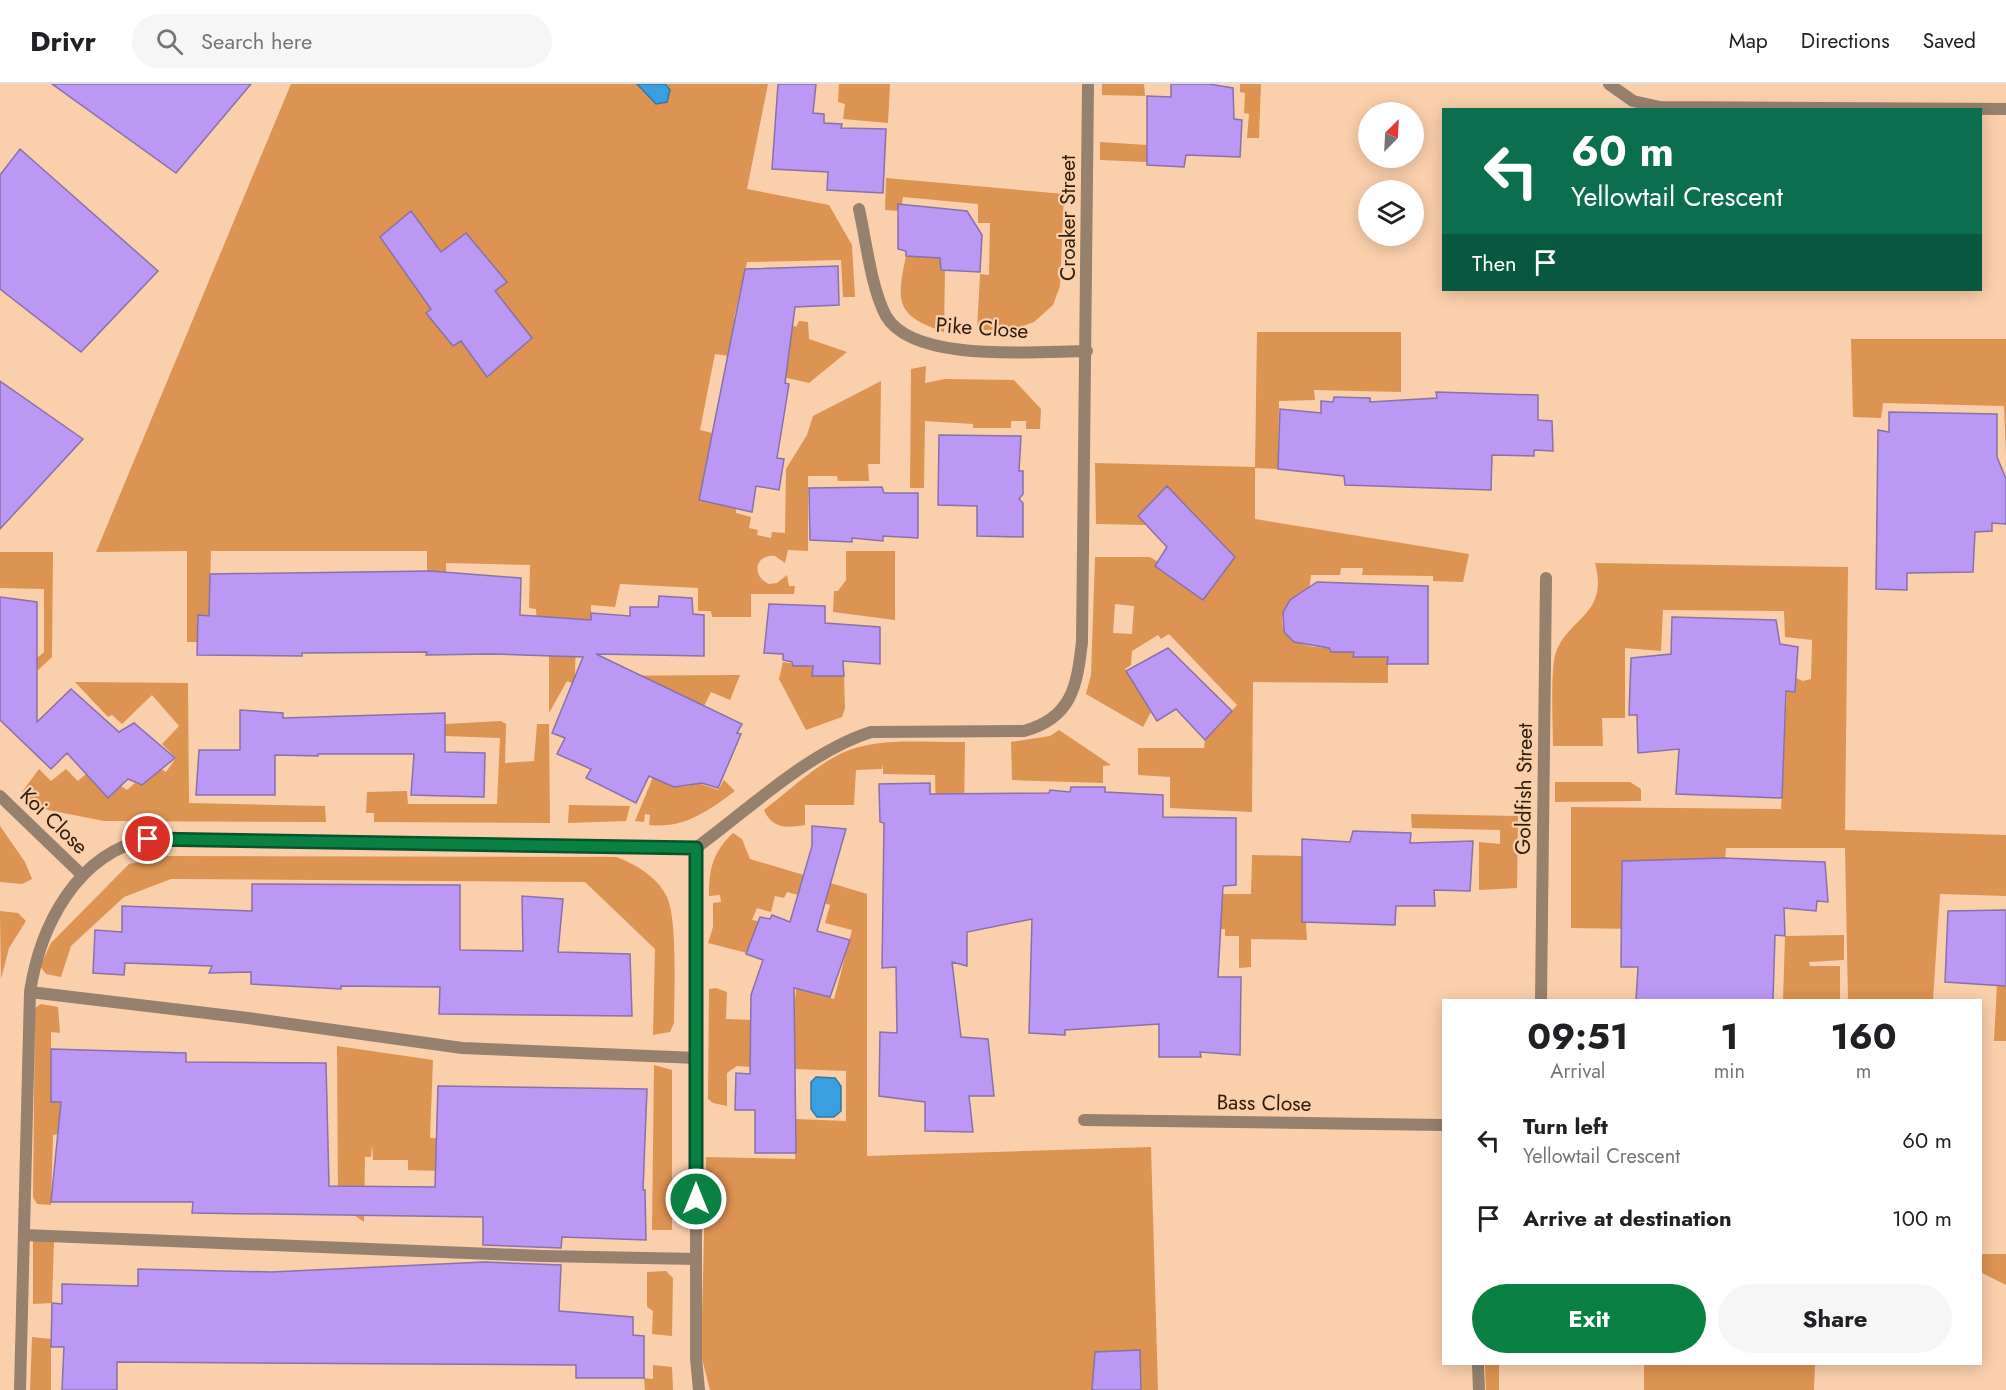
<!DOCTYPE html>
<style>
:root{--surface:#fff;--page:#f6f6f6;--text:#202124;--muted:#757577;--line:#e0e0e0;--accent:#0b8043}
body{margin:0;font-family:Jost,sans-serif;background:var(--page);color:var(--text);height:100vh;display:flex;flex-direction:column;font-size:22px;white-space:nowrap}
*{box-sizing:border-box;margin:0}
p{font-size:20px;color:var(--muted)}
.icon{flex:none;width:33px;height:33px;fill:none;stroke:currentColor;stroke-width:2;stroke-linecap:round;stroke-linejoin:round}
.map{position:relative;flex:1;overflow:hidden}
.drawer{position:absolute;left:1442px;top:915px;width:540px;height:366px;display:flex;flex-direction:column;background:var(--surface);border-radius:0px;box-shadow:0 3px 15px #0003}
.drawer>*{flex:none}
.guide{position:absolute;left:1442px;top:24px;width:540px;height:183px;border-radius:0px;box-shadow:0 3px 15px #0003;background:#0b6e4f;color:#fff;overflow:hidden}
.needle{width:39px;rotate:24deg}
.buttons{position:absolute;left:1358px;top:18px;display:grid;gap:12px}
.buttons a{display:grid;place-items:center;width:66px;height:66px;border-radius:50%;background:var(--surface);box-shadow:0 3px 15px #0003;font-size:30px}
.pin{position:absolute;display:grid;place-items:center;width:51px;height:51px;color:#fff;margin:-26px;border:3px solid #fff;border-radius:50%;box-shadow:0 2px 6px #0007}
.me{position:absolute;width:66px;margin:-33px;rotate:0deg;stroke-linejoin:round;filter:drop-shadow(0 0 4px #0008)}
.turn{display:flex;align-items:center;gap:21px;height:126px;padding:0 30px;font-size:27px}
.turn .icon{width:78px;height:78px;stroke-width:2.5}
.turn b{display:block;font-size:42px;line-height:51px}
.then{display:flex;align-items:center;height:57px;padding:0 30px;background:#0003;gap:12px;font-size:22px}
.eta{display:flex;justify-content:space-evenly;align-items:center;height:102px;text-align:center}
.eta b{font-size:36px;font-weight:700;line-height:42px}
.button{display:flex;gap:12px;margin-top:auto;padding:12px 30px}
.button a{flex:1;height:69px;border-radius:36px;background:var(--accent);color:#fff;font-size:24px;font-weight:700;line-height:69px;text-align:center}
.button a+a{background:var(--page);color:var(--text)}
ul{padding:0;list-style:none}
li{display:flex;align-items:center;gap:18px;height:78px;padding:0 30px}
li div{flex:1}
li b{display:block;font-size:22px}
li em{font-style:normal}
header{display:flex;align-items:center;gap:36px;box-sizing:border-box;height:84px;padding:0 30px;background:var(--surface);border-bottom:2px solid var(--line)}
header strong{font-size:28px}
nav{display:flex;gap:33px;margin-inline-start:auto;font-size:21px}
.search{width:420px;height:54px;background:var(--page);display:flex;align-items:center;gap:15px;box-sizing:border-box;padding:0 21px;border-radius:33px;color:var(--muted);font-size:22px}
.map>svg:first-child{display:block}
.green{fill:#dd9351;fill-rule:evenodd}
.water{fill:#399fdf;stroke:#36789f;stroke-width:1.5}
.building{fill:#bb98f3;stroke:#8772a9;stroke-width:1.5}
.lines{fill:none;stroke-linecap:round;stroke-linejoin:round}
.minor{stroke:#96806e;stroke-width:12}
.route-casing{stroke:#07532c;stroke-width:15}
.route{stroke:#0b8043;stroke-width:10}
.labels{text-anchor:middle;stroke-width:4.5;stroke-linejoin:round;paint-order:stroke}
.street-label{font-size:21px;fill:#2f1c0a;stroke:#facfac}
</style>
<header>
<strong>Drivr</strong>
<div class="search"><svg class="icon" aria-label="search" viewBox="0 0 24 24"><circle cx="10" cy="10" r="6"/><path d="M15 15l6 6"/></svg>Search here</div>
<nav><a>Map</a><a>Directions</a><a>Saved</a></nav>
</header>
<div class="map">
<svg width="2006" height="1306" viewBox="0 0 2006 1306">
<rect width="100%" height="100%" fill="#facfac"/>
<path class="green" d="M291,0H768L747,105L829,121L852,161L855,213H843L841,176L747,178L734,234L791,246L792,241L796,243L799,237L808,238L809,255L847,268L809,299L783,293L785,281L788,280L715,270L700,346L712,349L699,416L736,424V429L751,433L749,444L758,446L757,451L771,454L772,448L785,449L786,385L807,351L813,332L881,297L880,380H868L869,397H838L837,392H808V467L788,466L785,479L775,472C755,470 751,492 769,500L777,499L787,491L789,502H795L794,510H751V533H712L711,527H698V504L620,500L615,523L591,521V549L576,550L575,592L740,591L730,616L711,608L703,624L607,615L567,597L549,629V560L538,558L536,525L529,524L530,481L446,479L447,522L427,524V467H211L209,532L198,531L197,558H187V467L96,468Z
M839,0H890L888,39L843,35L845,20L838,18Z
M1102,0H1144L1145,12L1102,11Z
M1240,0H1261L1259,54H1247L1249,30L1244,29L1245,9L1240,8Z
M1100,58L1147,61V78L1100,76Z
M886,94L1064,110L1060,202L1053,221L1034,238L1012,246H977L980,190L989,191L990,139H978V120L903,113L901,127L885,126Z
M906,172L940,174L941,187H945L944,248C896,232 896,219 906,172Z
M1257,248H1401V308L1314,306L1315,316L1279,317L1278,385L1255,384V435L1469,470L1463,498L1433,497V492L1362,491L1363,484H1341L1340,491H1311L1309,508C1288,509 1278,530 1284,548C1298,562 1310,563 1329,564L1331,568H1355L1354,573H1388V599L1253,598L1252,728L1170,724V693L1138,691V664H1204L1205,656L1237,621L1169,550L1161,555L1158,551L1132,567L1131,581L1125,585L1151,628L1143,643L1086,610L1091,591L1095,473H1150L1158,478L1156,482L1203,516L1235,473L1167,402L1138,432L1146,441L1096,440L1095,379L1255,383ZM1115,520L1134,522L1132,550L1113,549Z
M1851,255H2006V371L2004,322L1883,319L1881,334L1853,333Z
M926,282L925,299L945,295L1014,296L1041,325L1040,345H1026V337H1011V344H973V340L925,337L924,404H910L911,285Z
M846,467H895V536L833,528L834,507H838L846,496Z
M0,468H53L52,573L36,588L28,582L44,568V505L0,504Z
M1595,479L1848,483L1845,746L2006,751V812L1940,810L1933,916H1848L1845,764H1726L1724,788L1683,777H1623L1634,845L1571,844V723L1781,725L1787,607L1795,608L1796,594L1803,597L1811,595L1812,556L1785,553L1784,527L1663,526L1661,567L1625,564V634H1602L1603,662H1553C1553,642 1550,584 1556,568C1569,533 1609,531 1595,479Z
M783,578L813,583L812,592H844L845,624L842,633L806,646L779,595Z
M75,598L188,599L189,719L325,722L326,738L104,737L48,726L25,714L22,708L39,685L51,697L66,685L78,697L86,690L108,714L121,702L127,706L135,699L140,700L161,685L166,688L176,674L162,660L179,642L152,611L122,640L112,631L108,633Z
M501,637L506,640L505,679L534,677L537,640H549L550,739L374,738V729H366L367,708L407,707L408,720H497L500,654L445,652V640Z
M1059,646L1111,681L1103,682V699L1012,696L1011,658L1050,652Z
M965,658L963,800L936,723L935,691L883,690V680L882,685L856,686L854,721H805V741C787,744 772,745 764,726C789,707 813,683 842,669C878,652 926,659 965,658Z
M653,693L674,703L689,702L693,697L718,706L724,696L735,707C708,727 684,745 649,741L650,731L645,730L644,738L635,737Z
M1555,698H1630L1641,705V717L1555,718Z
M569,721L630,722L626,737L568,739Z
M1411,730L1518,732L1517,804L1479,806V758L1500,760V746L1412,744Z
M0,742L25,778L32,795L22,800L0,798Z
M733,749L742,755L750,775L867,810V1072L1151,1063L1158,1306H710L701,1271L706,1073L795,1075L796,1035L846,1037V987L795,985L794,924L798,892L809,908L834,915L852,846L825,839L830,821L824,819L801,799L798,811L787,808L784,814L775,812L771,828L757,824L752,836L758,837L747,869L708,859L713,843V819L721,818L720,811L709,812C709,784 713,768 733,749Z
M1252,771L1302,772L1307,856L1251,855V883L1239,884V852H1225V845L1203,846L1148,810H1251Z
M167,772L616,773C635,780 656,792 666,811C678,832 674,911 674,939L670,948L653,951L655,865L585,798L171,795L124,813L71,862L61,893L46,890L40,882L51,859L129,780Z
M0,827L18,829L26,837L9,864L1,895Z
M1844,851V876L1809,878L1810,882H1840V916H1783L1785,852Z
M1997,901L2006,902V957H1994Z
M716,904L727,908L726,935L753,936L750,983L737,982L727,989V1022L713,1019L708,1015L709,905Z
M41,920L58,923L60,949L51,948V1018H125L59,1050L53,1051L51,1121L37,1120L33,1113L35,924Z
M337,962L433,976L430,1054L505,1055L438,1087L408,1086V1076H373L372,1060L371,1073H365L364,1138L338,1120Z
M654,981L672,986V1146H652Z
M33,1155L54,1156L52,1219L33,1220Z
M1982,1170H2006V1201L1982,1189Z
M666,1187L673,1194L672,1252L652,1250L653,1227L647,1223V1188Z
M32,1253L51,1255V1306H30Z
M1485,1280H1499V1306H1486Z
M1644,1280H1815L1814,1306H1644Z
M653,1281L672,1283L673,1306H645L644,1294L653,1295Z"/>
<path class="water" d="M637,0H665L670,6L667,18L656,20Z
M816,993L835,994L841,1002V1027L834,1033H817L811,1025V998Z"/>
<path class="building" d="M52,0H251L176,89Z
M778,0H816L813,29L824,30V39L842,40L841,44L886,45L883,109L827,106L828,88L772,85Z
M1171,0H1209L1233,4L1234,35L1242,36L1240,73L1186,71L1184,83L1147,81V12L1171,13Z
M20,65L158,187L81,268L0,205V91Z
M898,120L967,127L982,151L980,188L941,186L940,174L906,172V167L898,165Z
M411,127L441,168L466,149L507,198L495,207L532,254L487,293L461,257L453,262L426,229L431,225L380,153Z
M838,182L839,221L795,223L785,299L789,300L777,374L784,375L779,406L756,402L752,428L699,416L745,185Z
M0,297L83,355L0,445Z
M1436,308L1538,311V336L1552,337L1553,367L1534,366V372L1492,371L1491,406L1345,401L1344,392L1278,385L1280,325L1321,329V317L1333,318L1334,313L1370,314V318L1437,314Z
M1889,328L1997,330V373L2006,395V440L1992,439V447L1975,448L1973,488L1907,489V506L1876,505L1878,346L1889,348Z
M939,351L1021,352L1019,387H1023V410L1019,415L1023,419V453L977,452V422L938,421Z
M1167,402L1235,473L1203,516L1155,482L1167,463L1138,432Z
M882,403L884,409H918V454L883,452V457L852,454V458L810,456L809,404Z
M430,487L521,494L520,531L591,536V529L630,532V523H658L659,512L692,514L693,530L704,531V572L596,570L742,640L737,649L741,650L718,704L702,699L674,703L649,692L636,719L586,694L591,685L557,670L565,654L552,649L583,573L491,570L426,571L427,568L302,569V572L197,571L198,531L209,532L210,490Z
M1317,498L1428,502V580H1387L1388,573H1353L1354,568H1331L1329,564L1294,558L1284,548L1283,528L1290,516Z
M0,513L37,518V638L71,605L119,648L134,639L175,674L142,701L128,695L108,714L67,669L51,685L0,636Z
M769,520L825,522V539L880,543V580L843,577L844,592H812L813,582H793L792,578L783,576V570L764,569Z
M1672,533L1776,536L1780,560L1798,563L1795,608L1786,607L1782,714L1676,710L1679,665L1638,669L1637,631H1629L1631,574L1671,570Z
M1168,564L1232,627L1205,656L1176,625L1157,637L1126,587Z
M240,626L283,629V634L445,629V668L485,669L484,713L411,711L414,670H318V672L275,671V711H196L199,666H240Z
M930,699V710L1049,709L1050,706L1070,708L1071,703H1105V708L1163,711V733L1236,734V801L1223,802L1218,893H1241L1240,971L1200,968L1201,973H1159V940L1065,946V951L1029,949L1032,835L967,848V882L952,878L961,953L988,955L994,1012H969L973,1048L925,1047V1018L879,1012L880,948L897,949L896,883L882,884L884,739L880,738L879,700Z
M812,742L846,745L817,847L850,856L830,913L794,904L796,1069H755V1026H735L736,989L750,990L751,911L763,876L746,870L760,833L770,835L772,831L790,838L812,762Z
M1353,747L1411,749L1410,759L1473,757L1470,807L1434,806L1435,822H1396L1395,841L1302,838V755L1350,758Z
M1724,774L1825,778L1828,818L1817,817L1816,827L1784,824L1785,852L1775,851L1773,916H1636L1638,883H1621L1622,777Z
M252,800L460,801V866L523,867L522,812L563,815L558,868L630,870L632,932L439,930L440,903L341,902V905L251,900V888L209,889L212,882L125,879L124,891L93,889L95,846L122,848V822L252,827Z
M2006,826V902L1945,898L1948,827Z
M51,965L186,969V978L326,979L329,1102L435,1103L438,1002L647,1005L643,1106H645L646,1156L562,1153L561,1164L483,1161V1133L192,1129L193,1118H51L61,1018H51Z
M484,1178L561,1181L559,1227L633,1233V1251L644,1252V1294H576V1281L117,1278V1306H62L64,1263H51L52,1219L62,1220V1200L138,1202V1185L271,1188Z
M1140,1266L1141,1306H1092L1095,1268Z"/>
<g class="lines">
<path class="minor" d="M1609,0L1633,17L1660,23L2006,25
M859,125C866,156 871,204 886,232C914,280 1038,267 1087,267
M0,712L81,790
M696,764C749,725 810,667 871,648L1024,647C1072,634 1077,602 1082,558L1088,0
M696,764V1274L699,1306
M30,908L248,934L462,964L696,974
M1541,916L1546,494
M1084,1036L1443,1041
M24,1151L542,1172L696,1175
M1478,1280L1479,1306
M20,1306L30,908C40,842 77,769 148,755L696,764"/>
</g>
<g class="lines">
<g class="route-casing">
<path id="route" d="M148,755L696,764V1115"/>
</g>
<use href="#route" class="route"/>
</g>
<g class="labels">
<g class="street-label">
<text transform="translate(1068 134) rotate(-90)" y="7">Croaker Street</text>
<text transform="translate(982 244) rotate(4)" y="7">Pike Close</text>
<text transform="translate(1524 705) rotate(-89)" y="7">Goldfish Street</text>
<text transform="translate(54 737) rotate(44)" y="7">Koi Close</text>
<text transform="translate(1264 1019) rotate(1)" y="7">Bass Close</text>
</g>
</g>
</svg>
<div class="buttons">
<a><svg class="needle" viewBox="-14 -14 28 28"><path d="M0-13l5 13h-10z" fill="#e53935"/><path d="M0 13l5-13h-10z" fill="#757577"/></svg></a>
<a><svg class="icon" aria-label="layers" viewBox="0 0 24 24"><path d="M12 4l9 5-9 5-9-5zM3 14l9 5 9-5"/></svg></a>
</div>
<div class="pin" style="left:148px;top:755px;background:#d93025"><svg class="icon" aria-label="arrive" viewBox="0 0 24 24"><path d="M6 21V4h12l-3 4 3 4H6"/></svg></div>
<svg class="me" style="left:696px;top:1115px" viewBox="-20 -20 40 40"><circle r="17" fill="#0b8043" stroke="#fff" stroke-width="3"/><path d="M0-11L8 9 0 5-8 9z" fill="#fff"/></svg>
<div class="guide">
<div class="turn"><svg class="icon" aria-label="left" viewBox="0 0 24 24"><path d="M17 20v-9H6M10 6l-5 5 5 5"/></svg><div><b>60 m</b>Yellowtail Crescent</div></div>
<div class="then">Then<svg class="icon" aria-label="arrive" viewBox="0 0 24 24"><path d="M6 21V4h12l-3 4 3 4H6"/></svg></div>
</div>
<section class="drawer">
<div class="eta">
<div><b>09:51</b><p>Arrival</p></div>
<div><b>1</b><p>min</p></div>
<div><b>160</b><p>m</p></div>
</div>
<ul>
<li><svg class="icon" aria-label="left" viewBox="0 0 24 24"><path d="M17 20v-9H6M10 6l-5 5 5 5"/></svg><div><b>Turn left</b><p>Yellowtail Crescent</p></div><em>60 m</em></li>
<li><svg class="icon" aria-label="arrive" viewBox="0 0 24 24"><path d="M6 21V4h12l-3 4 3 4H6"/></svg><div><b>Arrive at destination</b></div><em>100 m</em></li>
</ul>
<div class="button"><a>Exit</a><a>Share</a></div>
</section>
</div>
